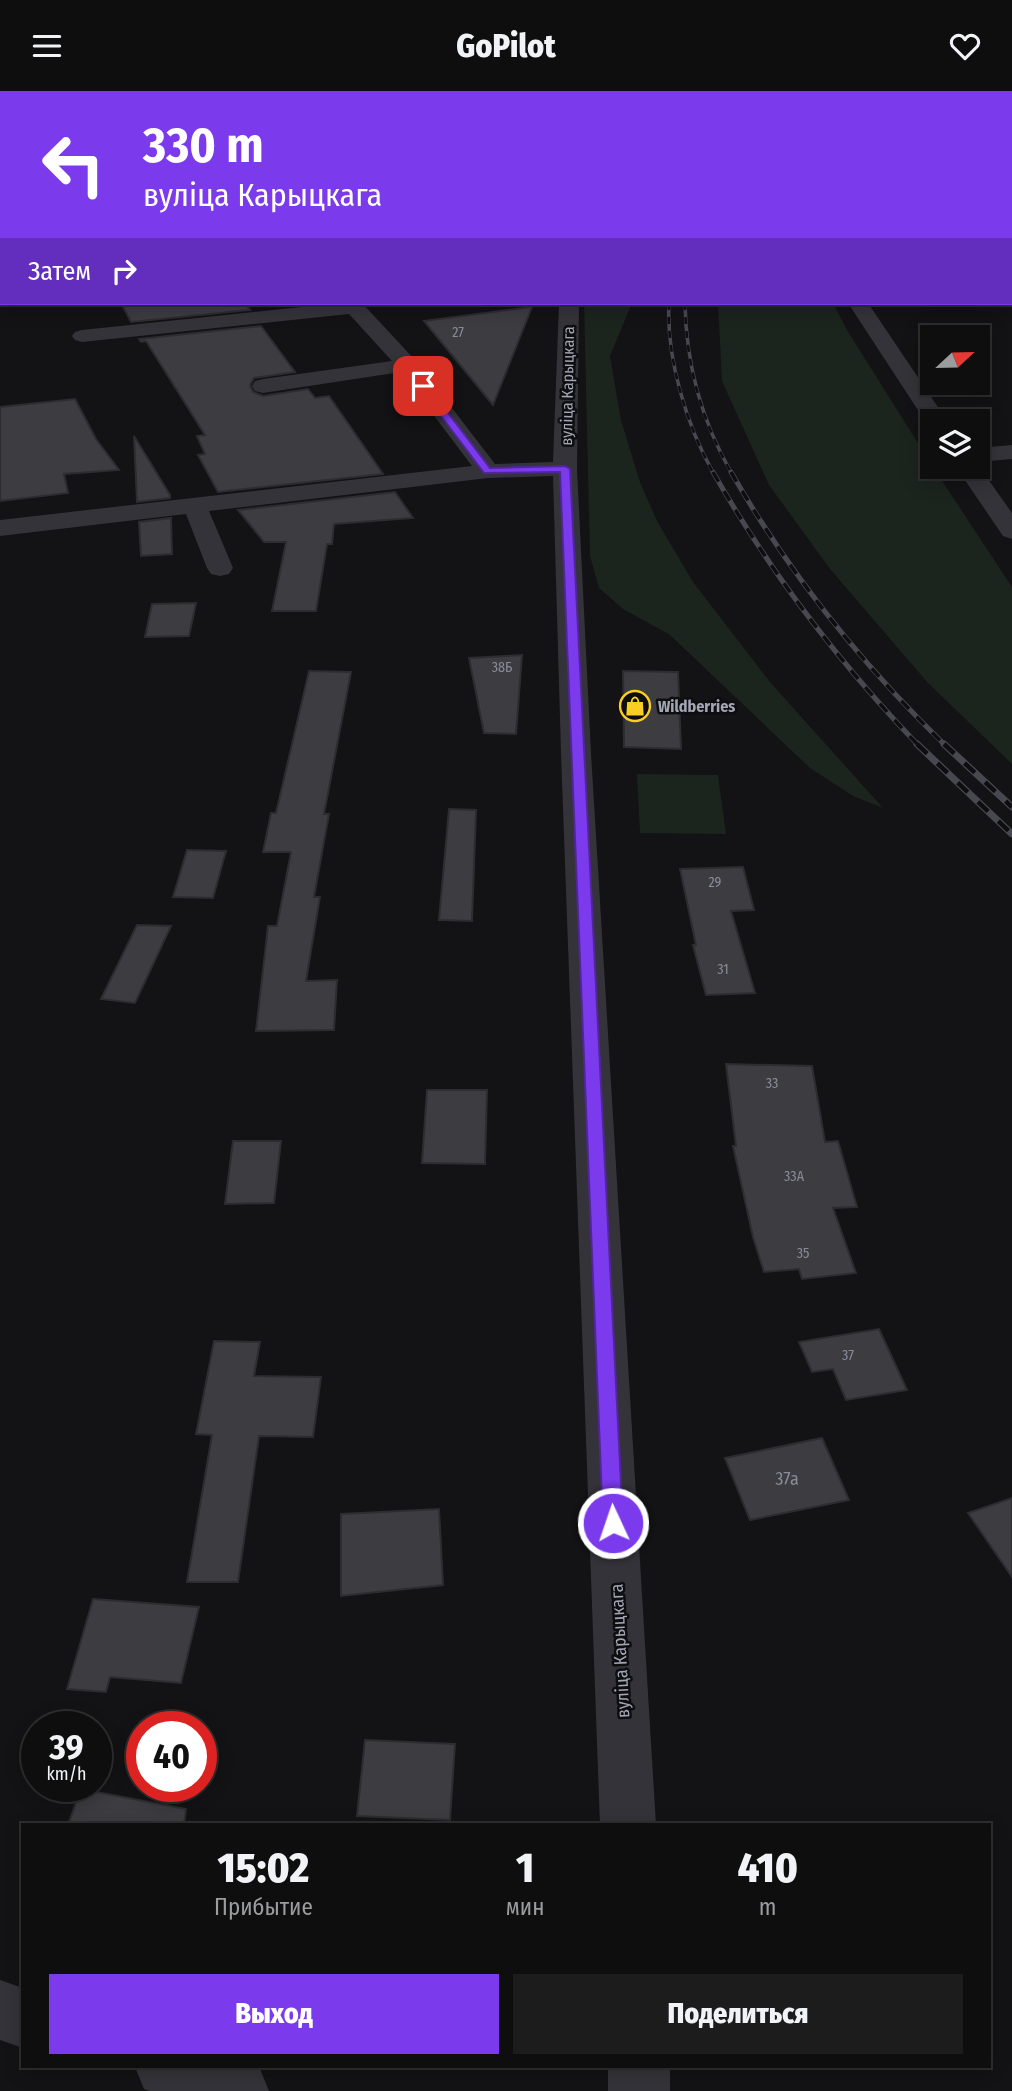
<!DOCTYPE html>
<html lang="ru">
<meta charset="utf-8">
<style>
:root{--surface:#0e0e0f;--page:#1c1c1d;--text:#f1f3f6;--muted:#9b9c9e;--line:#2e2e2f;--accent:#7c3aed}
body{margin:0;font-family:"Fira Sans Condensed",sans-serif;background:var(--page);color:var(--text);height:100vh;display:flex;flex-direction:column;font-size:26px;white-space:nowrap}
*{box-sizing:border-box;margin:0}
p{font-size:23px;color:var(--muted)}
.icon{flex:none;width:38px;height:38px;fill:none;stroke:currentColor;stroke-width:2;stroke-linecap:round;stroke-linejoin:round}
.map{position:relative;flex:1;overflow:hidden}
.side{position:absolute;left:21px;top:1732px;width:970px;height:245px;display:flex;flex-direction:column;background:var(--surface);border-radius:0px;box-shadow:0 4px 18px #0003,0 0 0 2px var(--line)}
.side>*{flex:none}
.guide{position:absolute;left:0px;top:0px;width:1013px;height:214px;box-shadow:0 4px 18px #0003,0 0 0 2px var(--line);background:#7c3aed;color:#fff;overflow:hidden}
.needle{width:46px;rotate:68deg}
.fabs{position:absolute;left:920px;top:234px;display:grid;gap:14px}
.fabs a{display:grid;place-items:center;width:70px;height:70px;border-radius:0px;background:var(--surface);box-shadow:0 4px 18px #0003,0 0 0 2px var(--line);font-size:35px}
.speed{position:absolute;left:21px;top:1620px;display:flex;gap:14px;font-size:35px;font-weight:700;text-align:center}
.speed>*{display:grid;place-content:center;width:91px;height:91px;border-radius:50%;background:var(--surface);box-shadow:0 4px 18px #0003,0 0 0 2px var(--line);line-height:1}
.speed small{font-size:18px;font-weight:400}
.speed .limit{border:10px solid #d22;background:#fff;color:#111}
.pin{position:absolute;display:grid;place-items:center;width:60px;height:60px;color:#fff;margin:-30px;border-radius:14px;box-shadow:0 4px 10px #0006}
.me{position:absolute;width:77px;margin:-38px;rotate:357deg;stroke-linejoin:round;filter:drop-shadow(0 0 5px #0008)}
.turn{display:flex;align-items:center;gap:24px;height:147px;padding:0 28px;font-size:32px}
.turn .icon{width:91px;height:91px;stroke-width:2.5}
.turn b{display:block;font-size:49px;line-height:60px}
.then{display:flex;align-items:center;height:66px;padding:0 28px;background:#0003;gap:14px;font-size:26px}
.eta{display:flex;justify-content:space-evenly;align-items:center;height:119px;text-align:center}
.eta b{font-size:42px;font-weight:800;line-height:49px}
.cta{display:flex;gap:14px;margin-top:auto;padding:14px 28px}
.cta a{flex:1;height:80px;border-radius:0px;background:var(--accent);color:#fff;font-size:28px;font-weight:800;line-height:80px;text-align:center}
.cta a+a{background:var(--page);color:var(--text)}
header{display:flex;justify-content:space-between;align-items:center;height:91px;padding:0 28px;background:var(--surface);font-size:32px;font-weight:800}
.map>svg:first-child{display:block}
.green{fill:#1c241e}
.building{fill:#3c3c41;stroke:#2d2c30;stroke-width:2}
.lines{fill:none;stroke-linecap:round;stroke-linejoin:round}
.minor{fill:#333339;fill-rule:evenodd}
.rail-far2-casing{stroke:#484950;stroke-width:3.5}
.rail-far1-casing{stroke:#484950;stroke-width:5}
.rail-casing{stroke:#484950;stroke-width:7}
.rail-far2{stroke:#0e0d0f;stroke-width:2.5;stroke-dasharray:7;stroke-linecap:butt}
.rail-far1{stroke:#0e0d0f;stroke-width:3.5;stroke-dasharray:11;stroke-linecap:butt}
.rail{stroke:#0e0d0f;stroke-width:4.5;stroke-dasharray:14;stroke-linecap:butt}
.route{fill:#7c3aed;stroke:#51269a;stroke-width:2}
.labels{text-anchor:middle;stroke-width:5;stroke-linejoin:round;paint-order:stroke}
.number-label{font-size:14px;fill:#898c98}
.far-street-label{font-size:16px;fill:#a3a6b5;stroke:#0e0d0f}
.far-poi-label{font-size:16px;font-weight:bold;fill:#a3a6b5;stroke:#0e0d0f;text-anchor:start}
.near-number-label{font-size:18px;fill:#898c98}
.street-label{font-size:18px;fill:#a3a6b5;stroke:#0e0d0f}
</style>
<header><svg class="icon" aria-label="menu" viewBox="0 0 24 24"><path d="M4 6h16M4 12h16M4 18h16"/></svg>GoPilot<svg class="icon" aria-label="heart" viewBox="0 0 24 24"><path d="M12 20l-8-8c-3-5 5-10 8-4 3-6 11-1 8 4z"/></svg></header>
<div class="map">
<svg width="1012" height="2000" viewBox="0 0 1012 2000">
<rect width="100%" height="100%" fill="#131214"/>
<path class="green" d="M584,212H632L610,265L621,329L640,391L657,430L693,491L770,591L883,717L853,705L810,677L670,544L623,518L599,497L590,465Z
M718,212H833L847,239L933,376L1012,496V673L928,592L830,478L769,394L722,290Z
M637,683L718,684L726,743L640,742Z"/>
<path class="building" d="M121,212H245L250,219L131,231Z
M532,216L493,314L424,230Z
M261,235L295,281L254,287L250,294L253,301L263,305L308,298L315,307L329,305L383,383L218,401L198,364L205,363L197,345L205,344L146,250L141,251L139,248Z
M75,308L96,348L119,379L64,383L68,402L0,410V316Z
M134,345L170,404V407L137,411Z
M395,401L413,427L334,433L332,453H327L316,520H272L286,451H264L238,419Z
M171,427L172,463L141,465L139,431Z
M196,512L189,545L145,546L152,513Z
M522,564L516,643L484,642L469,567Z
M309,580L351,581L324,723H329L314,806H320L306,890L337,889L334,939L256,940L268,835H277L291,761H263L271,722H276Z
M623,580L678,581L681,658L624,656Z
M449,718L476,719L472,830L439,829Z
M187,759L226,760L213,807L173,806Z
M743,776L754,819L731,820L755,902L706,904L693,854H696L680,778Z
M137,834L171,835L135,912L101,908Z
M726,973L812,975L825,1051L838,1050L857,1116L833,1117L856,1182L802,1188L799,1178L764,1181L753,1146L733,1055H736Z
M427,999H487L485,1073L422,1072Z
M233,1050H281L274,1112L225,1113Z
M879,1238L907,1299L846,1309L833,1278L812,1281L799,1251Z
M214,1250L260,1251L254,1285L321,1286L313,1346L259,1345L238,1491H187L212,1344L196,1343Z
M822,1347L849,1409L750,1429L725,1367Z
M1012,1407V1486L968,1422Z
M439,1418L443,1494L341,1505V1423Z
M93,1508L199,1516L181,1592L110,1586L106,1601L67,1598Z
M365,1649L455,1653L450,1729L357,1725Z
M81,1698L186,1718L184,1734H68Z"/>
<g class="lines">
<path class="minor" d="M179,0H194L195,2H180Z
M551,0H567L550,2Z
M651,0H665L650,2Z
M779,0H793V2H779Z
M893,0H912L892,2Z
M0,79H2V89H0Z
M339,212H362L415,269L495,373L553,371L559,212H579L577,378L591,662L656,1734H600L561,662L553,385L488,387L209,420L233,477L229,483L220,485L211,483L207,477L186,423L0,445V429L472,375L401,281L263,302L255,300L252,295L255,290L263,288L392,270L349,223L82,251L75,249L72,245L75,241L82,239Z
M848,212H868L948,331H933V337L929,336Z
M1012,354V368L978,371V357Z
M978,374L1012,422V448L1003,445L956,376H978Z
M0,1889L23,1897V1957L0,1949Z
M135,1976H255L260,1978L269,2000H149L144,1998Z
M608,1976H670V2000H608Z"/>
<g class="rail-far2-casing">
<path id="rail-far2" d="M364,2L375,0
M669,212C666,267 687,336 714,383
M685,212C686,274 701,329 732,383"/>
</g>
<g class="rail-far1-casing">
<path id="rail-far1" d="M713,381C770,481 839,572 919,655
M731,381C789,482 862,574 946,655"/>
</g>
<g class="rail-casing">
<path id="rail" d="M917,653L1012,743
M944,653L1012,716"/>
</g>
<use href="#rail-far2" class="rail-far2"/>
<use href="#rail-far1" class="rail-far1"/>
<use href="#rail" class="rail"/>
</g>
<path class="route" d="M420,293H426L490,377L565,375L570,378L623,1432L621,1438L613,1440L606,1438L603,1432L560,381L484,382L420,297Z"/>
<defs>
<g id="shop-ring" transform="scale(1.575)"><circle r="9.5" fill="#0e0d0f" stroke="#fbce23" stroke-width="1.5"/><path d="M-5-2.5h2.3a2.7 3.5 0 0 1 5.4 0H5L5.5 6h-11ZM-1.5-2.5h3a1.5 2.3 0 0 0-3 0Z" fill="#fbce23"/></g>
</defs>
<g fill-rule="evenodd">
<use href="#shop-ring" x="635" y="615"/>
</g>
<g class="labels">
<g class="number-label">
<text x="458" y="246">27</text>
<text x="502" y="581">38Б</text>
<text x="715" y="796">29</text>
<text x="723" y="883">31</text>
<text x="772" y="997">33</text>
<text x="794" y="1090">33А</text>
<text x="803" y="1167">35</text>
<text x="848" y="1269">37</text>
</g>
<g class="far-street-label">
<text transform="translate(567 295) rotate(-89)" y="6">вуліца Карыцкага</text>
</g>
<g class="far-poi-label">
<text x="658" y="621">Wildberries</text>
</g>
<g class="near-number-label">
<text x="787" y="1394">37а</text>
</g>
<g class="street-label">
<text transform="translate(620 1560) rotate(-93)" y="6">вуліца Карыцкага</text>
</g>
</g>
</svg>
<div class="fabs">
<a><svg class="needle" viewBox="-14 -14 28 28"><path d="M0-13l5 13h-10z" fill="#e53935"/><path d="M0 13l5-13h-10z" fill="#9b9c9e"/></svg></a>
<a><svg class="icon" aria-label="layers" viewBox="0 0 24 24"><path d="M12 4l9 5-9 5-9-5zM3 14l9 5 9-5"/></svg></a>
</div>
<div class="speed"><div>39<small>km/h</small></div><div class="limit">40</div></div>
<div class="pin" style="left:423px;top:295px;background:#d93025"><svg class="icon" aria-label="arrive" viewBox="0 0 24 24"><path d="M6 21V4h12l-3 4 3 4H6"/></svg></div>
<svg class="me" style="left:613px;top:1432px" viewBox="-20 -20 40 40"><circle r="17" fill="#7c3aed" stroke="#fff" stroke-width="3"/><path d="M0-11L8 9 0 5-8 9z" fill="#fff"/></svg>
<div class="guide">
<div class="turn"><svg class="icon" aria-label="left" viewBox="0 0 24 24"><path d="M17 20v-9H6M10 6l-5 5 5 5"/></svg><div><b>330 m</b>вуліца Карыцкага</div></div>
<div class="then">Затем<svg class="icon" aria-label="right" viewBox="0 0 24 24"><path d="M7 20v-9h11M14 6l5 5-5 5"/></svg></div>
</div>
<section class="side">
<div class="eta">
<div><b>15:02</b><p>Прибытие</p></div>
<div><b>1</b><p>мин</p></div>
<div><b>410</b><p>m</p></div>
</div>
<div class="cta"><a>Выход</a><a>Поделиться</a></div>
</section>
</div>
